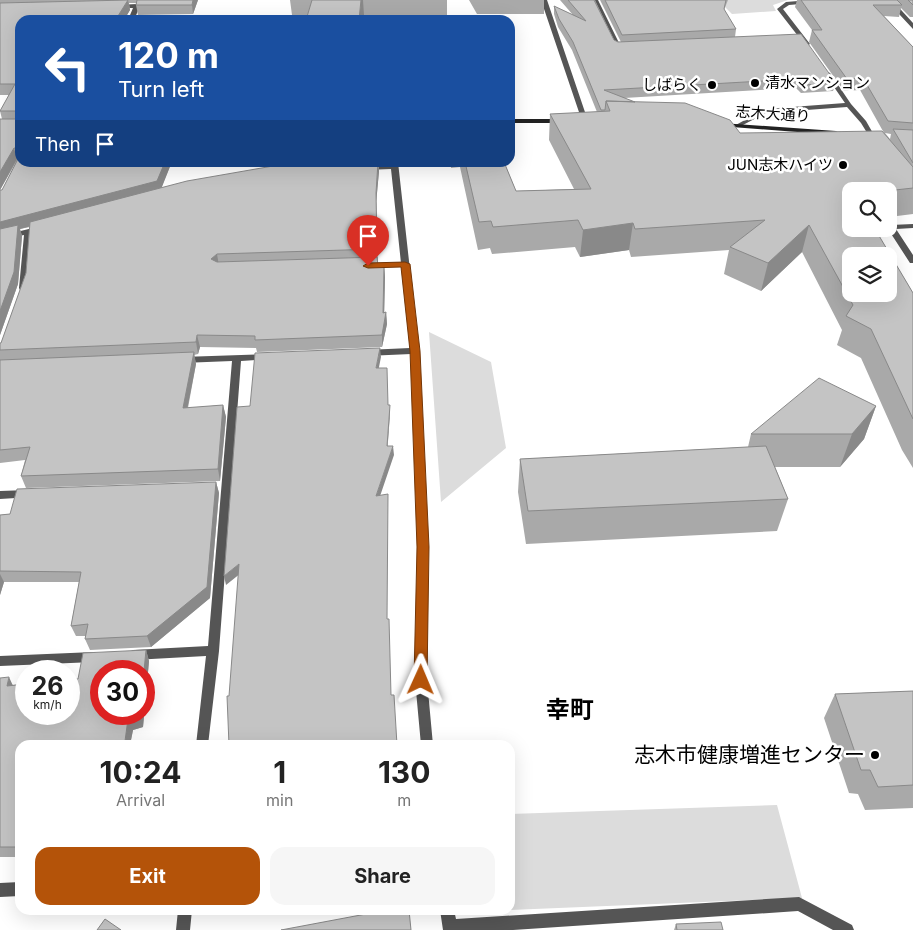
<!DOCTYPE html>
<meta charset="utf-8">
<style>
:root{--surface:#fff;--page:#f6f6f6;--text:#222;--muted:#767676;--accent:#b45309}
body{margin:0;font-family:Inter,"Noto Sans JP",sans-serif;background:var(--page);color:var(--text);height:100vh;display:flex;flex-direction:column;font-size:19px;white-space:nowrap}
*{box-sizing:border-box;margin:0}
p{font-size:16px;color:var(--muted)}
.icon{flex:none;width:28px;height:28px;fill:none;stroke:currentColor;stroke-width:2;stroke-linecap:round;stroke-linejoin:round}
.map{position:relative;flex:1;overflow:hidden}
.details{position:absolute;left:15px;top:740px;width:500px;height:175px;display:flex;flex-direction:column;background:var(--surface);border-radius:15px;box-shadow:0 5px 20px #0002}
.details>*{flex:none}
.banner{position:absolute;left:15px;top:15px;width:500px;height:152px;border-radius:15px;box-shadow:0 5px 20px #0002;background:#1a4fa0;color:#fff;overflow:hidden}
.tools{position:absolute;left:842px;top:182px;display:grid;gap:10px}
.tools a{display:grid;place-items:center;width:55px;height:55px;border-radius:10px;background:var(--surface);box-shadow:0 5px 20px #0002;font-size:25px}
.speed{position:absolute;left:15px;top:660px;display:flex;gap:10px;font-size:25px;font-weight:700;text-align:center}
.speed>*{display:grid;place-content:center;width:65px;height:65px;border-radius:50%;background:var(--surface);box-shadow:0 5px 20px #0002;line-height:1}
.speed small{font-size:12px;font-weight:400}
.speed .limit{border:8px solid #d22;background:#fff;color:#111}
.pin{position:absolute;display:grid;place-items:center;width:42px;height:42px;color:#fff;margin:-51px -21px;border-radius:50% 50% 50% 0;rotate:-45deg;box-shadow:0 0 5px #0007}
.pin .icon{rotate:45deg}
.me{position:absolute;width:55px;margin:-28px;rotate:1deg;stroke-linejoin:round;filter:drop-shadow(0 0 4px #0008)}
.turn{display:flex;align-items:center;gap:18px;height:105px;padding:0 20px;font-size:22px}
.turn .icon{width:65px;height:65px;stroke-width:2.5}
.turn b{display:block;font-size:35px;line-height:42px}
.then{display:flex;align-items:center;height:48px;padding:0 20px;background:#0003;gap:10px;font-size:19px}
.eta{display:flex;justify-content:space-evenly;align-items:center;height:85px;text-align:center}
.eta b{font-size:30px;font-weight:700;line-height:35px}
.primary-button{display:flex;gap:10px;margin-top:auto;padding:10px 20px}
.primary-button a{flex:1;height:58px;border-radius:15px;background:var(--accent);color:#fff;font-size:20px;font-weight:700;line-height:58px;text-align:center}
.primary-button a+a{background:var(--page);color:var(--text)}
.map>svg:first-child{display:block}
.green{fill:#dcdcdc}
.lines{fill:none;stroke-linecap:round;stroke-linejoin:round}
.lane{fill:#555;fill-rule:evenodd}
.street{fill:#555;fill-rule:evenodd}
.secondary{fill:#222;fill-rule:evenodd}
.wall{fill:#a9a9a9;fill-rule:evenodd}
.shaded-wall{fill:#898989}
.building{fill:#c4c4c4;stroke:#898989;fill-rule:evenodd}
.route{fill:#b45309;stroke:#753606}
.poi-dot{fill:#000;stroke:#fff;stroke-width:2}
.labels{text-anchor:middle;stroke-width:5;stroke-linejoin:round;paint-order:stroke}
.far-poi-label{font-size:15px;fill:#000;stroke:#fff;text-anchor:end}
.far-street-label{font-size:15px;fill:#000;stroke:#fff}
.near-poi-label{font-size:21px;fill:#000;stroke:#fff;text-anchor:end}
.near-quarter-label{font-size:24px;font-weight:bold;fill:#000;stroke:#fff}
</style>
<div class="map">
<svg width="913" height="930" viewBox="0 0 913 930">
<rect width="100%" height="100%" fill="#fff"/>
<path class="green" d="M727,0H788L773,5L776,11L732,14L721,3Z
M429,332L491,362L506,448L441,502Z
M777,805L802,898L510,910V814Z"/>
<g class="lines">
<path class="lane" d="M405,262L409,264L408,266L365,268L361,266L365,264Z"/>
<path class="street" d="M541,0H547L588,121L587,122L582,121Z
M592,0H598L620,45H626V47L616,48Z
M810,0L813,2L812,3L789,5L783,9L810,44L807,46L805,45L777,9L786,2Z
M886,0H892L913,23V29Z
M116,5L137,4L140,6L134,20H128L133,8H114V6Z
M828,72L830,73L851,104L866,121L874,135L873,136H869L861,123L847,107L766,113L739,127L734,126L765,109L845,103L825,74Z
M390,162H398L419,351L428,547L427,680L433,745H421L415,680L418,547L411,354L366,356L362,353L366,350L410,348L391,169L365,170L361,168L365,166L391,165Z
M913,224V228L896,229L913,255V263H910L888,229L889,225H891Z
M41,226L45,228L44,230L32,233L27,288L26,290H20L19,288L24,235L0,240V236Z
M267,354L271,357L270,359L241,361L219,651L208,745H196L206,656L133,660L129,658L127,655L129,652L133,650L208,646L232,361L182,363L177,360L182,357Z
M28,490L32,491L33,494L32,497L0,499V491Z
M94,652L98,654L100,657L98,660L94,662L0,666V656Z
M20,882V896L0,897V883Z
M799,897L852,925L854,930H833L798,911L513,930H443L440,910H454L456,919Z
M178,910H192L190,930H176Z"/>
<path class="secondary" d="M510,119H564L567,121L564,123H510Z
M721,123L836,131L839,133L836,135L719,126V124Z"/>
</g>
<path class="wall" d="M0,0H198L193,14L138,15L136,5V3H129L130,10L124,20H20V162L171,164L161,188L296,162H389L388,163H379V171L376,204L378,266H384L385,277L384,312H386L387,324L382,347L257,352L256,348L200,347L198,354L194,355L196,364L188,408L223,405L226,417L220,481L26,488L21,476L25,460L0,463V343H1L26,273L30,227L20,229L22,236L18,284L0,335V119H2L0,111L9,95H0ZM18,159L2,190H0Z
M290,0H447V15H292Z
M469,0H544V14H477Z
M560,0H595L614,40L618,42H621L600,0H728L724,10L736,29L735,37L836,83L833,91L801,93L796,88L624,98L635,102L740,133H884L860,90L844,91L809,42L812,30L795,7L797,0H913V17H910L901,8L899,17L884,16L913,47V214L889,217V191H851L913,293V468L902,450L861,358L837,345L842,330L802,252L761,291L724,274L729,250L631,257L629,250L580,257L575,247L492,254L490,248L478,250L460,167L451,168V166L400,167V162H504L516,191L574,189L549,140L550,114L597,112L572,50L558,27L554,14V6L573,15ZM885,133L891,134L890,139Z
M876,406L864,439L840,467H775L788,499L777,531L526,544L518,492L520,459L748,447L751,434Z
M216,482L219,493L210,598L151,647L90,650L85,639L86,636H76L71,626L79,582H4L0,595V515L10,514Z
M146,650L149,661L143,727L133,730L130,745H20V857H0V678L13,685L78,679Z
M913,691V808L865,810L858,794L849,793L824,718L835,694Z
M676,924L723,930H674Z"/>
<path class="shaded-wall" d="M128,0L130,10L124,20H119L118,16Z
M193,0H198L193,14L192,5Z
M361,0H363L364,15L363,20H359Z
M14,148L17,159L0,190V172Z
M165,162H171V164L160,192L20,229L22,236L18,284L0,335V222Z
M379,162V171L376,204L378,261L376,193Z
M633,223L629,250L580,257L583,230Z
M809,225L802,252L761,291L768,263Z
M217,254L219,266L211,259Z
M384,266L385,277L384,323L386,312L387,324L382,347V335L383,313Z
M197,335L200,347L198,354L196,342Z
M380,348L381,357L377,377L376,368Z
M194,352L196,364L185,420L183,408Z
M223,405L226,417L220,481L218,469Z
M390,405V414L387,455V446Z
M876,406L864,439L840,467L852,434Z
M393,446L394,455L377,505L376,496Z
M216,482L219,493L210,598L151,647L147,636Z
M239,564L241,573L226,585L224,576Z
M0,574L4,582L0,595Z
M146,650L149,661L143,727L133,730L130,745H127L125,741L128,719L139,714H144V671Z
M9,677L14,688L7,686Z"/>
<path class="building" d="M128,0L118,16H112L110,20H20V149L14,148L0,172V119H17L18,117L17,111H0L15,84H0V3Z
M137,0H193L192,5H136Z
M312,0H361L359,20H306Z
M568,0H594L614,40L618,42L801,34L836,83L803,85L798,79L604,90L635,102L606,101L605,110H601L573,42L559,19L554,6L586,21Z
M605,0H726L724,9L736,29L622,35Z
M801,0H897L902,5H873L913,47V123L888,121L863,78L847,79L812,30H822Z
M908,0H913V5Z
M606,101L685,103L730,120L740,133L882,131L913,167V188L886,191H851V229H875L913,293V419L871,329L846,316L853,305L809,225L768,263L730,247L765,220L635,229L633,223L583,230L578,220L493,227L491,221L479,222L465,162H504L516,191L591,189L550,114L610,111ZM851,256H889V294H851Z
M893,129L913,130V163Z
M20,155V162H165L157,181L0,222V190H2Z
M296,162H378L376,193L377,249L217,254L211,259L217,262L377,257L378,266H384L383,313L386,312L382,335L255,340V336L197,335L196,342L0,350V343H1L26,273L30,222L187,181Z
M18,225L14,272L0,311V229Z
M380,348L376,368H387L388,405H390L387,446H393L376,496L388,494L387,619H389L391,695H394L397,745H229L227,696H229L239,564L224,576L237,407L250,406L255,353Z
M194,352L183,408L223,405L218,469L21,476L30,447L0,450V360Z
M819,378L876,406L852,434H751Z
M766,446L788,499L528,511L520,459Z
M216,482L207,587L147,636L85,639L88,624L71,626L81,572L0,571V515L10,514L17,489Z
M146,650L144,671H101V714H139V717L128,719L125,741L110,743L109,745H20V847H0V678L9,677L7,686L26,684V714H69V680L78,679L83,653Z
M913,691V785L878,787L870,770H861L835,694Z
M381,910H409L411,930H281L382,911Z
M105,919L121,930H97Z
M721,922L723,930H677L676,924Z"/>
<path class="route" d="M405,262L410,264L420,351L429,547L427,680L425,684L421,685L416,684L414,680L417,547L410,351L401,267L368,268L363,266L368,263Z"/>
<g class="poi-dot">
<circle cx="755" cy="83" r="5"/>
<circle cx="712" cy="85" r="5"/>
<circle cx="843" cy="165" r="5"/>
<circle cx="875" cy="755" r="5"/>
</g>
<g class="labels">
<g class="far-poi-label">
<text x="765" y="88" text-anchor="start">清水マンション</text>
<text x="702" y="90">しばらく</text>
<text x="833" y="170">JUN志木ハイツ</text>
</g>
<g class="far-street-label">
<text transform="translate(773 114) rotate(4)" y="5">志木大通り</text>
</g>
<g class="near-poi-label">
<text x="865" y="762">志木市健康増進センター</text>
</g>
<g class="near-quarter-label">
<text x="570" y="718">幸町</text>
</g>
</g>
</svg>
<div class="tools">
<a><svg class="icon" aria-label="search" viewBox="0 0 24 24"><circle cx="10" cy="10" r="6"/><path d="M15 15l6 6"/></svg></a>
<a><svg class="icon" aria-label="layers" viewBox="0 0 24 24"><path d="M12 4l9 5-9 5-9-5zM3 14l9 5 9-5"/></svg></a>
</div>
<div class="speed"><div>26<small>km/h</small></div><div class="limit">30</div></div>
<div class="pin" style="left:368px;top:266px;background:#d93025"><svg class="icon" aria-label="arrive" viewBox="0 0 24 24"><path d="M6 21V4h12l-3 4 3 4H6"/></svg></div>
<svg class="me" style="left:421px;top:680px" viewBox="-20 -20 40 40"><path d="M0-17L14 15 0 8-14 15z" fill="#b45309" stroke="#fff" stroke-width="4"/></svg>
<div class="banner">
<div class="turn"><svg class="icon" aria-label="left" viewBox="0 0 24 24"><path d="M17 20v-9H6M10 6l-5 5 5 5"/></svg><div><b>120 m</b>Turn left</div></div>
<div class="then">Then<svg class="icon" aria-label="arrive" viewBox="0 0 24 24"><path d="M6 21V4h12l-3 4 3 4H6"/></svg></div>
</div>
<section class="details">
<div class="eta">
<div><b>10:24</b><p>Arrival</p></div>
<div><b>1</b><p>min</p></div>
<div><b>130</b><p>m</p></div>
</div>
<div class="primary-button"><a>Exit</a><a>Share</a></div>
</section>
</div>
